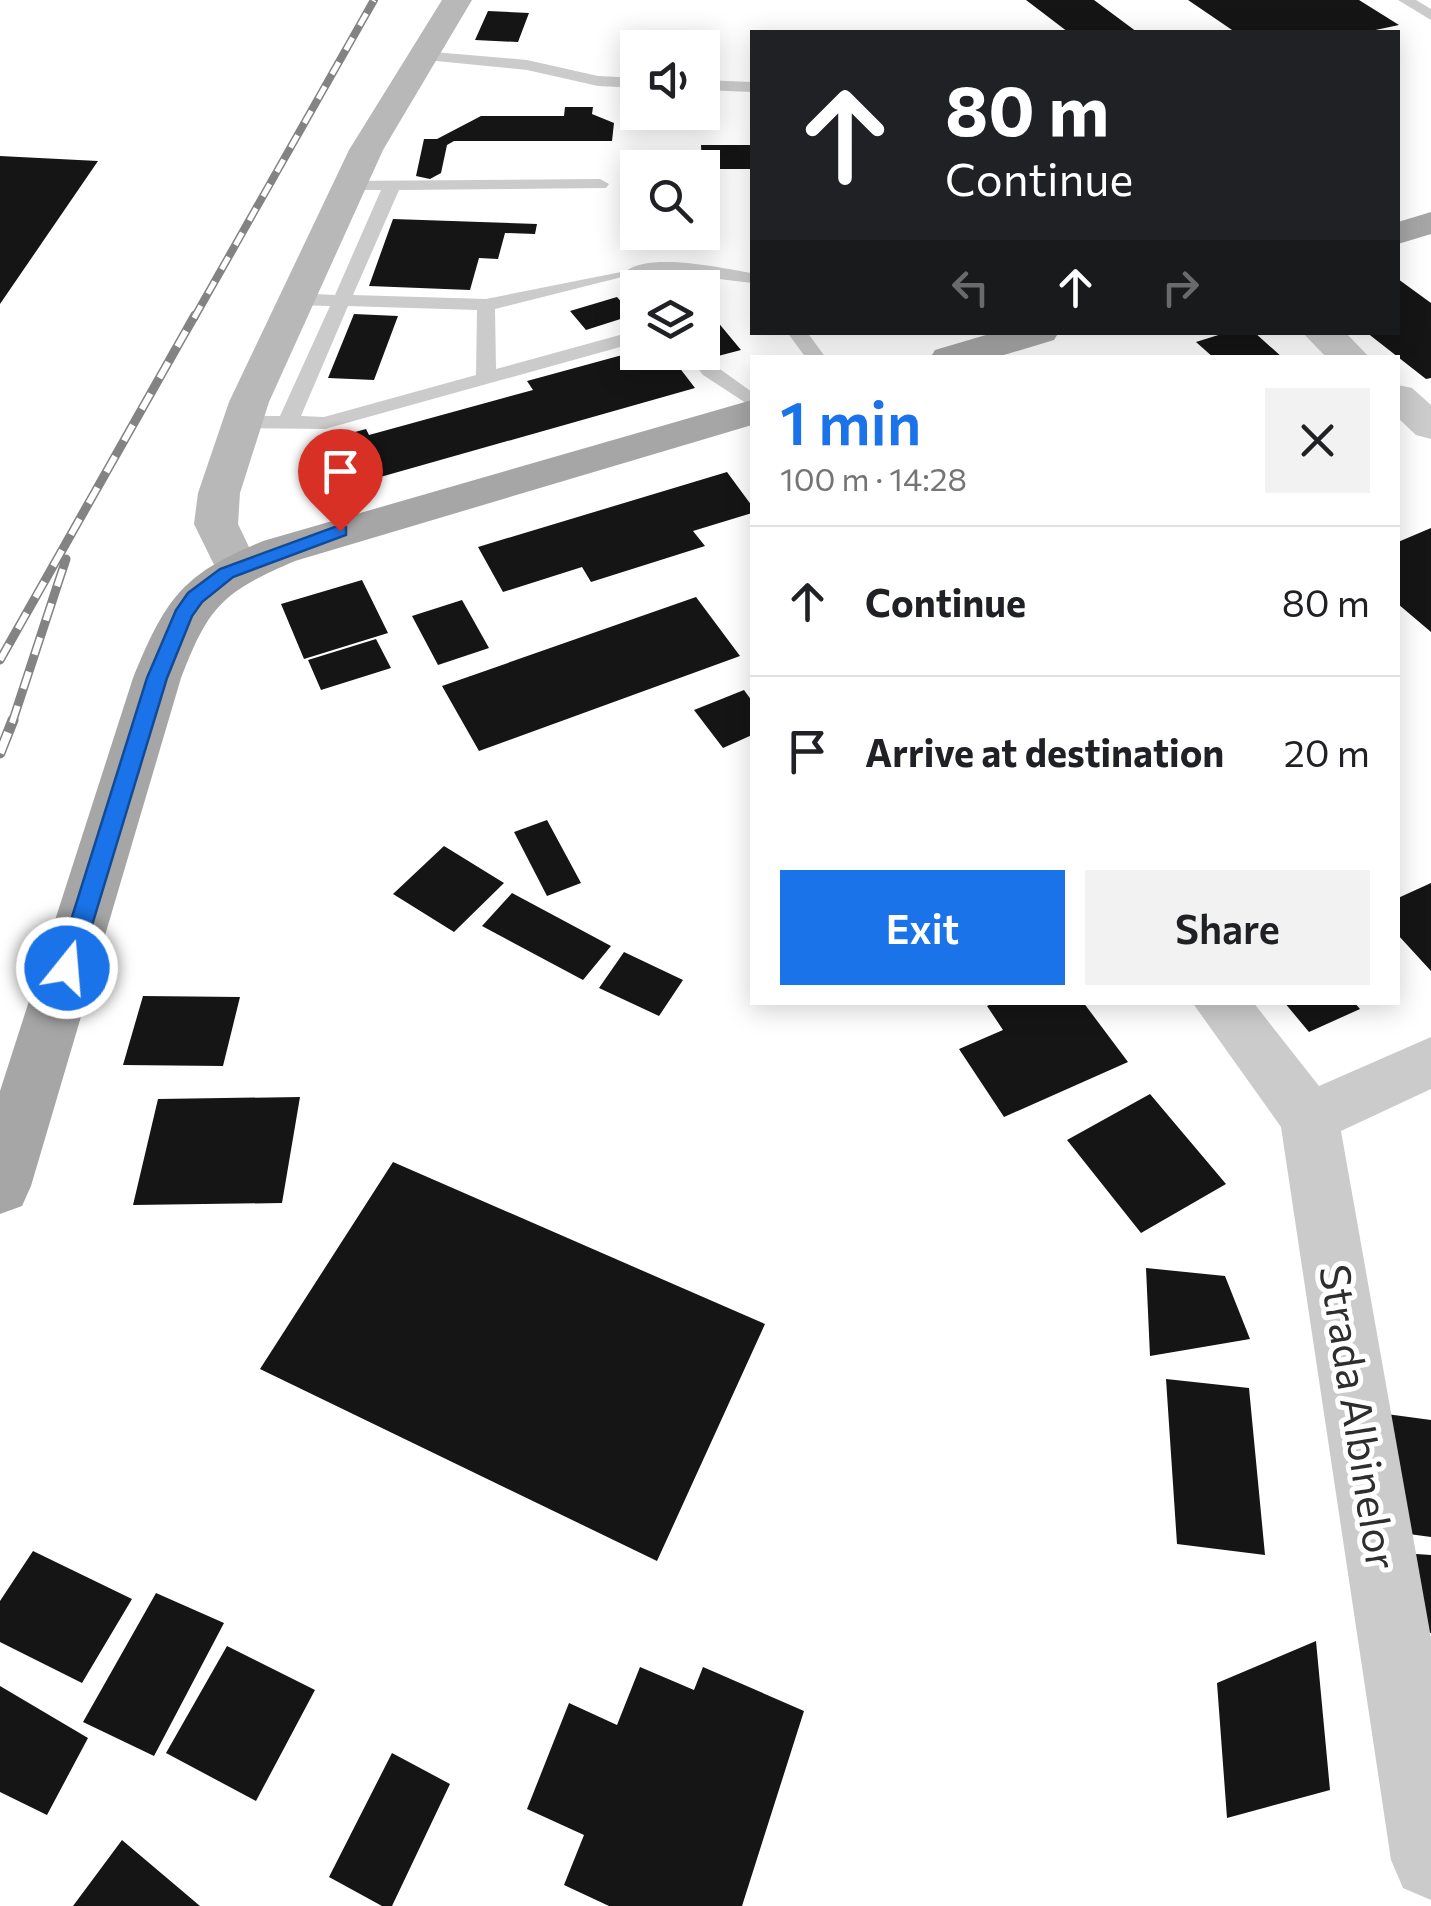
<!DOCTYPE html>
<meta charset="utf-8">
<style>
:root{--surface:#fff;--page:#f2f2f2;--text:#202124;--muted:#757577;--line:#e0e0e0;--accent:#1a73e8}
body{margin:0;font-family:Commissioner,sans-serif;background:var(--page);color:var(--text);height:100vh;display:flex;flex-direction:column;font-size:38px;white-space:nowrap}
*{box-sizing:border-box;margin:0}
p{font-size:32px;color:var(--muted)}
.icon{flex:none;width:55px;height:55px;fill:none;stroke:currentColor;stroke-width:2;stroke-linecap:round;stroke-linejoin:round}
.map{position:relative;flex:1;overflow:hidden}
.side{position:absolute;left:750px;top:355px;width:650px;height:650px;display:flex;flex-direction:column;background:var(--surface);border-radius:0px;box-shadow:0 5px 25px #0003}
.side>*{flex:none}
.hud{position:absolute;left:750px;top:30px;width:650px;height:305px;border-radius:0px;box-shadow:0 5px 25px #0003;background:#202124;color:#fff;overflow:hidden}
.fabs{position:absolute;left:620px;top:30px;display:grid;gap:20px}
.fabs a{display:grid;place-items:center;width:100px;height:100px;border-radius:0px;background:var(--surface);box-shadow:0 5px 25px #0003;font-size:50px}
.pin{position:absolute;display:grid;place-items:center;width:85px;height:85px;color:#fff;margin:-102px -42px;border-radius:50% 50% 50% 0;rotate:-45deg;box-shadow:0 0 10px #0007}
.pin .icon{rotate:45deg}
.me{position:absolute;width:110px;margin:-55px;rotate:17deg;stroke-linejoin:round;filter:drop-shadow(0 0 8px #0008)}
.turn{display:flex;align-items:center;gap:35px;height:210px;padding:0 30px;font-size:45px}
.turn .icon{width:130px;height:130px;stroke-width:2.5}
.turn b{display:block;font-size:70px;line-height:85px}
.lanes{display:flex;align-items:center;height:95px;padding:0 30px;background:#0003;justify-content:center;gap:50px;direction:ltr}
.lanes .off{opacity:.35}
.round{display:grid;place-items:center;flex:none;width:105px;height:105px;border-radius:0px;background:var(--page)}
.overview{display:flex;align-items:center;justify-content:space-between;height:170px;padding:0 30px}
h1{font-size:60px;font-weight:600;line-height:75px;color:var(--accent)}
.action{display:flex;gap:20px;margin-top:auto;padding:20px 30px}
.action a{flex:1;height:115px;border-radius:0px;background:var(--accent);color:#fff;font-size:40px;font-weight:600;line-height:115px;text-align:center}
.action a+a{background:var(--page);color:var(--text)}
ul{padding:0;list-style:none}
li{display:flex;align-items:center;gap:30px;height:150px;padding:0 30px;border-top:2px solid var(--line)}
li div{flex:1}
li b{display:block;font-size:38px}
li em{font-style:normal}
.map>svg:first-child{display:block}
.building{fill:#151515}
.lines{fill:none;stroke-linecap:round;stroke-linejoin:round}
.lane{fill:#cbcbcb;fill-rule:evenodd}
.street{fill:#cbcbcb;fill-rule:evenodd}
.secondary{fill:#b8b8b8;fill-rule:evenodd}
.primary{fill:#a6a6a6;fill-rule:evenodd}
.rail-far2-casing{stroke:#838383;stroke-width:8}
.rail-far1-casing{stroke:#838383;stroke-width:9}
.rail-casing{stroke:#838383;stroke-width:11}
.rail-far2{stroke:#fff;stroke-width:5;stroke-dasharray:14;stroke-linecap:butt}
.rail-far1{stroke:#fff;stroke-width:6;stroke-dasharray:18;stroke-linecap:butt}
.rail{stroke:#fff;stroke-width:8;stroke-dasharray:22;stroke-linecap:butt}
.route{fill:#1a73e8;stroke:#114b97;stroke-width:2.5}
.labels{text-anchor:middle;stroke-width:10;stroke-linejoin:round;paint-order:stroke}
.near-street-label{font-size:42px;fill:#2e2e2e;stroke:#fff}
</style>
<div class="map">
<svg width="1431" height="1906" viewBox="0 0 1431 1906">
<rect width="100%" height="100%" fill="#fff"/>
<path class="building" d="M1026,0H1094L1137,32H1068Z
M1188,0H1359L1399,25L1366,32H1235Z
M488,11L529,13L518,42L475,40Z
M565,107H593L592,114L614,123L612,141H454L447,145L441,173L430,179L416,176L424,139H437L481,116H564Z
M701,145H752V169H702Z
M0,156L98,161L0,304Z
M393,219L537,224L535,234L505,233L498,259L479,258L470,290L369,286Z
M1398,279L1431,303V378L1426,379L1366,332H1398Z
M617,297L633,315L586,330L570,311Z
M702,303L741,350L718,356L702,337Z
M354,314L398,316L374,380L328,378Z
M1228,332H1254L1283,358H1214L1196,342Z
M626,354L633,364L669,354L695,388L338,489L315,443L366,429L369,435L533,390L527,381Z
M727,472L752,506V513L693,531L705,546L591,582L582,567L503,592L478,547Z
M1431,528V632L1398,604V542Z
M362,580L388,633L304,659L281,604Z
M696,597L740,656L479,751L442,686Z
M462,600L489,648L438,665L412,616Z
M376,639L391,668L321,690L308,660Z
M744,690L752,701V735L723,748L694,710Z
M547,820L581,883L547,896L514,832Z
M444,846L504,883L454,932L393,894Z
M1431,883V971L1398,935V898Z
M512,893L611,946L583,980L482,926Z
M624,952L683,980L659,1016L599,988Z
M143,996L240,997L223,1066L123,1065Z
M995,1002H1083L1128,1062L1004,1117L959,1049L1003,1030L987,1006Z
M1284,1002H1354L1360,1009L1309,1032Z
M1150,1094L1226,1184L1141,1233L1067,1140Z
M300,1097L282,1203L133,1205L158,1099Z
M393,1162L765,1324L657,1561L260,1369Z
M1146,1268L1225,1276L1250,1339L1150,1356Z
M1166,1379L1249,1388L1265,1555L1177,1544Z
M1379,1413L1431,1420V1537L1394,1532Z
M33,1551L132,1599L82,1683L0,1642V1601Z
M1402,1553L1431,1555V1633L1415,1631Z
M156,1593L224,1623L154,1756L83,1722Z
M1316,1641L1330,1790L1227,1818L1217,1683Z
M227,1646L315,1690L256,1801L166,1753Z
M640,1667L694,1690L703,1667L804,1711L742,1906H609L564,1885L584,1835L527,1809L569,1703L617,1725Z
M0,1686L88,1738L47,1815L0,1792Z
M392,1753L450,1784L392,1906H382L329,1877Z
M122,1840L200,1906H73Z"/>
<g class="lines">
<path class="lane" d="M1398,0H1416L1431,9V20Z
M422,51L527,60L598,76L638,78V88L598,86L527,70L416,59L414,56Z
M702,80L752,82V92L702,90Z
M600,179L609,184L606,188L399,190L353,295L486,299L626,271C651,252 722,268 752,273V283L678,274L630,275L495,309L496,369L638,330V342L325,429L242,428L232,422L242,416H280L330,306L295,305L286,299L295,293L335,295L381,190H349L340,185L343,181ZM348,306L477,310L476,375L324,417L301,416Z
M787,332H807L826,358H806Z
M702,350L717,367L752,392V407L703,375L685,352Z"/>
<path class="street" d="M1302,332H1345L1370,358H1327Z
M1398,385L1412,388L1431,405V439L1416,435L1398,418Z
M1192,1002H1253L1319,1086L1431,1037V1089L1341,1131L1431,1638V1900L1403,1888L1391,1860L1281,1127Z"/>
<path class="secondary" d="M442,0H472L383,150L269,402L240,493L238,524L259,568L253,579L237,583L221,579L194,524L198,493L229,402L349,150Z"/>
<path class="primary" d="M1431,212V234L1398,244V222Z
M996,332H1059L1054,340L994,358H930L935,350Z
M752,400V425L295,561C223,592 209,605 181,678L31,1186L22,1206L0,1214V1091L133,678C166,598 182,574 263,541Z"/>
<g class="rail-far2-casing">
<path id="rail-far2" d="M194,318L374,0"/>
</g>
<g class="rail-far1-casing">
<path id="rail-far1" d="M0,660L195,315
M12,723L66,559"/>
</g>
<g class="rail-casing">
<path id="rail" d="M0,753L13,720"/>
</g>
<use href="#rail-far2" class="rail-far2"/>
<use href="#rail-far1" class="rail-far1"/>
<use href="#rail" class="rail"/>
</g>
<path class="route" d="M340,525L346,527V535L233,577L202,602L192,616L167,678L79,968L75,975H59L56,968L147,678L176,610L188,593L220,569Z"/>
<g class="labels">
<g class="near-street-label">
<text transform="translate(1358 1417) rotate(81)" y="15">Strada Albinelor</text>
</g>
</g>
</svg>
<div class="fabs">
<a><svg class="icon" aria-label="sound" viewBox="0 0 24 24"><path d="M4 9h4l5-4v14l-5-4H4zM17 9q2 3 0 6"/></svg></a>
<a><svg class="icon" aria-label="search" viewBox="0 0 24 24"><circle cx="10" cy="10" r="6"/><path d="M15 15l6 6"/></svg></a>
<a><svg class="icon" aria-label="layers" viewBox="0 0 24 24"><path d="M12 4l9 5-9 5-9-5zM3 14l9 5 9-5"/></svg></a>
</div>
<div class="pin" style="left:340px;top:531px;background:#d93025"><svg class="icon" aria-label="arrive" viewBox="0 0 24 24"><path d="M6 21V4h12l-3 4 3 4H6"/></svg></div>
<svg class="me" style="left:67px;top:968px" viewBox="-20 -20 40 40"><circle r="17" fill="#1a73e8" stroke="#fff" stroke-width="3"/><path d="M0-11L8 9 0 5-8 9z" fill="#fff"/></svg>
<div class="hud">
<div class="turn"><svg class="icon" aria-label="ahead" viewBox="0 0 24 24"><path d="M12 20V5M6 11l6-6 6 6"/></svg><div><b>80 m</b>Continue</div></div>
<div class="lanes"><svg class="icon off" aria-label="left" viewBox="0 0 24 24"><path d="M17 20v-9H6M10 6l-5 5 5 5"/></svg><svg class="icon" aria-label="ahead" viewBox="0 0 24 24"><path d="M12 20V5M6 11l6-6 6 6"/></svg><svg class="icon off" aria-label="right" viewBox="0 0 24 24"><path d="M7 20v-9h11M14 6l5 5-5 5"/></svg></div>
</div>
<section class="side">
<div class="overview"><div><h1>1 min</h1><p>100 m · 14:28</p></div><a class="round"><svg class="icon" aria-label="close" viewBox="0 0 24 24"><path d="M6 6l12 12M18 6L6 18"/></svg></a></div>
<ul>
<li><svg class="icon" aria-label="ahead" viewBox="0 0 24 24"><path d="M12 20V5M6 11l6-6 6 6"/></svg><div><b>Continue</b></div><em>80 m</em></li>
<li><svg class="icon" aria-label="arrive" viewBox="0 0 24 24"><path d="M6 21V4h12l-3 4 3 4H6"/></svg><div><b>Arrive at destination</b></div><em>20 m</em></li>
</ul>
<div class="action"><a>Exit</a><a>Share</a></div>
</section>
</div>
